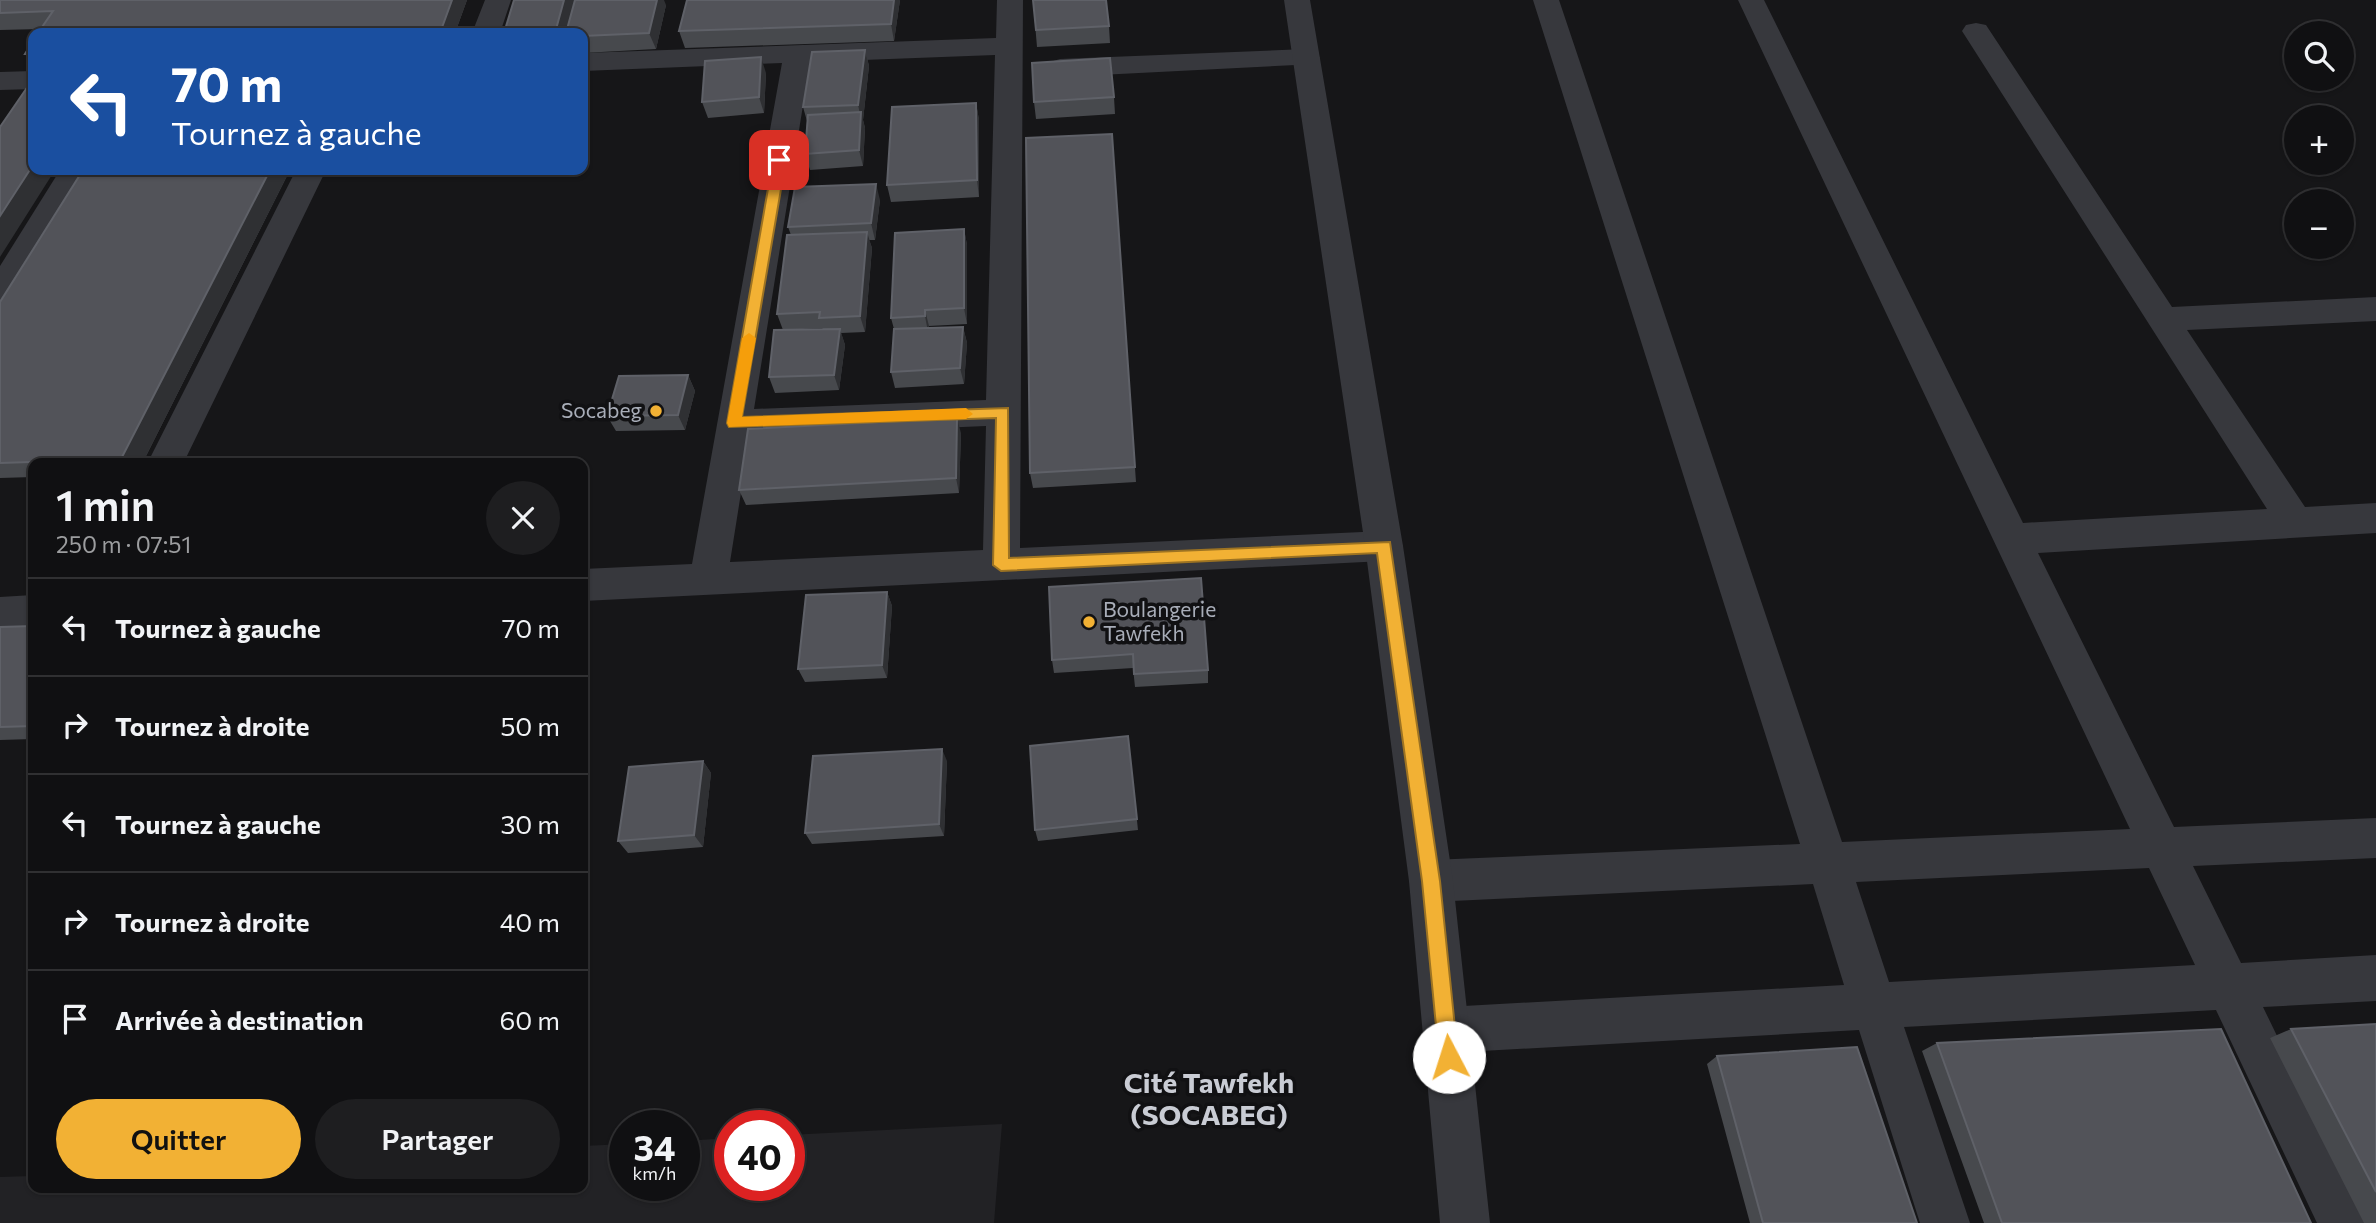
<!DOCTYPE html>
<html lang="fr">
<meta charset="utf-8">
<style>
:root{--surface:#101012;--page:#1e1e20;--text:#f1f3f6;--muted:#9c9d9f;--line:#303032;--accent:#f2b134}
body{margin:0;font-family:Commissioner,sans-serif;background:var(--page);color:var(--text);height:100vh;display:flex;flex-direction:column;font-size:26px;white-space:nowrap}
*{box-sizing:border-box;margin:0}
p{font-size:23px;color:var(--muted)}
.icon{flex:none;width:38px;height:38px;fill:none;stroke:currentColor;stroke-width:2;stroke-linecap:round;stroke-linejoin:round}
.map{position:relative;flex:1;overflow:hidden}
.panel{position:absolute;left:28px;top:458px;width:560px;height:735px;display:flex;flex-direction:column;background:var(--surface);border-radius:14px;box-shadow:0 2px 5px #0004,0 0 0 2px var(--line)}
.panel>*{flex:none}
.guide{position:absolute;left:28px;top:28px;width:560px;height:147px;border-radius:14px;box-shadow:0 2px 5px #0004,0 0 0 2px var(--line);background:#1a4fa0;color:#fff;overflow:hidden}
.tools{position:absolute;left:2284px;top:21px;display:grid;gap:14px}
.tools a{display:grid;place-items:center;width:70px;height:70px;border-radius:50%;background:var(--surface);box-shadow:0 2px 5px #0004,0 0 0 2px var(--line);font-size:35px}
.speed{position:absolute;left:609px;top:1110px;display:flex;gap:14px;font-size:35px;font-weight:700;text-align:center}
.speed>*{display:grid;place-content:center;width:91px;height:91px;border-radius:50%;background:var(--surface);box-shadow:0 2px 5px #0004,0 0 0 2px var(--line);line-height:1}
.speed small{font-size:18px;font-weight:400}
.speed .limit{border:10px solid #d22;background:#fff;color:#111}
.pin{position:absolute;display:grid;place-items:center;width:60px;height:60px;color:#fff;margin:-30px;border-radius:14px;box-shadow:0 4px 10px #0006}
.me{position:absolute;width:77px;margin:-38px;rotate:355deg;stroke-linejoin:round;filter:drop-shadow(0 0 5px #0008)}
.turn{display:flex;align-items:center;gap:24px;height:147px;padding:0 28px;font-size:32px}
.turn .icon{width:91px;height:91px;stroke-width:2.5}
.turn b{display:block;font-size:49px;line-height:60px}
.round{display:grid;place-items:center;flex:none;width:74px;height:74px;border-radius:37px;background:var(--page)}
.summary{display:flex;align-items:center;justify-content:space-between;height:119px;padding:0 28px}
h1{font-size:42px;font-weight:600;line-height:52px}
.action{display:flex;gap:14px;margin-top:auto;padding:14px 28px}
.action a{flex:1;height:80px;border-radius:42px;background:var(--accent);color:#111;font-size:28px;font-weight:600;line-height:80px;text-align:center}
.action a+a{background:var(--page);color:var(--text)}
ul{padding:0;list-style:none}
li{display:flex;align-items:center;gap:21px;height:98px;padding:0 28px;border-top:2px solid var(--line)}
li div{flex:1}
li b{display:block;font-size:26px}
li em{font-style:normal}
.map>svg:first-child{display:block}
.built{fill:#222225}
.lines{fill:none;stroke-linecap:round;stroke-linejoin:round}
.minor{fill:#37383d;fill-rule:evenodd}
.tertiary{fill:#37383d;fill-rule:evenodd}
.wall{fill:#47494d}
.shaded-wall{fill:#2f3033}
.building{fill:#525359;stroke:#5f6168;stroke-width:2}
.route{fill:#f2b134;stroke:#9d7322;stroke-width:2}
.slow{fill:#f59e0b}
.poi-dot{fill:#f2b134;stroke:#111113;stroke-width:2.5}
.labels{text-anchor:middle;stroke-width:7;stroke-linejoin:round;paint-order:stroke}
.poi-label{font-size:21px;fill:#a8adb8;stroke:#111113;text-anchor:end}
.near-quarter-label{font-size:28px;font-weight:bold;fill:#c9ccd4;stroke:#111113}
</style>
<div class="map">
<svg width="2376" height="1223" viewBox="0 0 2376 1223">
<rect width="100%" height="100%" fill="#161618"/>
<path class="built" d="M1002,1124L994,1223H0V1177L33,1176V1188H583V1146L625,1144V1185H684V1141L730,1138V1185H789V1135Z"/>
<g class="lines">
<path class="minor" d="M485,0H511L500,33H472Z
M997,0H1023L1020,548L1384,531L1397,535L1403,546L1397,557L1384,561L583,601V569L692,564L782,63L583,71V53L996,38ZM995,55L986,400L754,409L810,62ZM986,426L983,550L730,562L750,436Z
M1533,0H1559L1842,842L2130,829L1738,0H1764L2023,523L2267,509L1962,31L1966,25L1976,23L1986,25L2172,307L2376,297V321L2187,330L2305,507L2376,503V533L2038,553L2174,827L2376,818V858L2193,866L2241,963L2376,955V1001L2263,1007L2368,1223H2317L2216,1010L1904,1027L1970,1223H1920L1859,1030L1446,1053L1430,1046L1423,1030L1430,1014L1446,1007L1844,985L1813,884L1431,902L1416,896L1409,881L1416,866L1431,860L1800,844ZM2149,868L2195,965L1889,982L1856,882Z
M1306,49L1316,52L1320,58L1316,64L1060,77L1050,74L1046,68L1050,62L1060,59Z
M33,71V89L0,90V72Z
M60,170H90L11,301L0,304V266Z
M296,170H326L183,464H147Z
M33,595V627L0,629V597Z"/>
<path class="tertiary" d="M1284,0H1310L1403,546L1453,881L1490,1223H1440L1409,881L1365,546Z"/>
</g>
<path class="wall" d="M0,0H467L455,33H38L41,29L0,30Z
M900,0L894,41L685,48L679,31Z
M1033,0L1109,26L1110,43L1037,47Z
M666,5L656,49L583,53V33Z
M33,41V65L25,54Z
M865,50L869,66L863,120L865,128L863,166L810,170L805,154L807,121L803,107Z
M766,73L764,113L708,118L702,102Z
M1114,97L1115,114L1036,119L1034,102Z
M976,103L979,120V197L891,202L887,185Z
M1112,134L1136,482L1033,488L1030,473Z
M83,170H290L142,464H33V477L0,478V302Z
M880,200L875,240H869L872,248L865,332L841,333L845,345L839,390L775,393L769,377L823,329L822,328L783,330L777,314L791,235L788,227Z
M964,229L967,245V324L929,326V328L963,327L967,343L964,384L895,388L891,372L894,329L891,318Z
M688,375L695,391L685,430L616,431L607,416Z
M961,433L959,493L746,505L739,490Z
M1049,587L1208,670V683L1135,687L1133,668L1054,673L1052,660Z
M887,592L892,606L887,678L805,682L798,669Z
M33,626V739L0,740V627Z
M1128,736L1138,830L1038,841L1035,830Z
M703,761L711,773L703,847L628,853L618,841Z
M947,761L944,836L812,844L805,833Z
M2376,1024V1223H2364L2270,1038L2291,1029Z
M1937,1043L2311,1223H1984L1922,1051Z
M1717,1056L1917,1223H1750L1707,1064Z"/>
<path class="shaded-wall" d="M452,0H467L455,33H440Z
M564,0H575L567,33H555Z
M657,0H664L666,5L656,49L649,33Z
M894,0H900L894,41L891,24Z
M865,50L869,66L863,120L865,128L863,166L859,150L860,114L858,105Z
M761,57L766,73L764,113L759,97Z
M976,103L979,120V197L977,180Z
M33,165V170H55L0,257V216Z
M270,170H290L142,464H126L121,459Z
M876,184L880,200L875,240L871,223Z
M964,229L967,245V324L964,308Z
M867,232L872,248L865,332L860,316Z
M925,310L929,326L928,332L925,316Z
M963,327L967,343L964,384L960,368Z
M840,329L845,345L839,390L834,375Z
M688,375L695,391L685,430L678,415Z
M957,418L961,433L959,493L956,478Z
M887,592L892,606L887,678L882,665Z
M942,749L947,761L944,836L939,824Z
M703,761L711,773L703,847L694,835Z"/>
<path class="building" d="M0,0H452L440,33H38L53,11L0,13Z
M514,0H564L555,33H504Z
M575,0H657L649,33L583,36V33H566Z
M687,0H894L891,24L679,31Z
M1033,0H1106L1109,26L1036,30Z
M33,41V54H25Z
M865,50L858,105L803,107L812,52Z
M761,57L759,97L702,102L705,61Z
M1110,58L1114,97L1034,102L1032,63Z
M33,79V165L0,216V127Z
M976,103L977,180L887,185L892,107Z
M861,112L859,150L805,154L808,115Z
M1112,134L1135,467L1030,473L1026,138Z
M83,170H270L121,459L0,463V302Z
M876,184L871,223L788,227L795,187Z
M964,229V308L925,310V316L891,318L895,233Z
M867,232L860,316L819,318L820,312L777,314L787,235Z
M963,327L960,368L891,372L894,329Z
M840,329L834,375L769,377L774,330Z
M688,375L678,415L607,416L619,376Z
M957,418L956,478L739,490L748,429Z
M1201,578L1208,670L1134,674L1133,654L1052,660L1049,587Z
M887,592L882,665L798,669L806,595Z
M33,626V726L0,727V627Z
M1128,736L1137,819L1035,830L1030,746Z
M942,749L939,824L805,833L813,756Z
M703,761L694,835L618,841L629,767Z
M2376,1024V1192L2291,1029Z
M2221,1029L2311,1223H2002L1937,1043Z
M1857,1047L1917,1223H1763L1717,1056Z"/>
<path class="route" d="M779,156L786,160L742,417L1008,408L1009,558L1390,542L1440,881L1458,1057L1456,1064L1449,1067L1442,1064L1439,1057L1422,881L1377,553L1001,571L993,565L996,418L729,427L727,423L773,160Z"/>
<path class="slow" d="M749,333L756,338L742,417L966,408L973,414L966,419L729,427L727,423L742,338Z"/>
<g class="poi-dot">
<circle cx="656" cy="411" r="7"/>
<circle cx="1089" cy="622" r="7"/>
</g>
<g class="labels">
<g class="poi-label">
<text x="642" y="418">Socabeg</text>
<text x="1103" y="617" text-anchor="start">Boulangerie<tspan x="1103" dy="24">Tawfekh</tspan></text>
</g>
<g class="near-quarter-label">
<text x="1209" y="1093">Cité Tawfekh<tspan x="1209" dy="32">(SOCABEG)</tspan></text>
</g>
</g>
</svg>
<div class="tools">
<a><svg class="icon" aria-label="search" viewBox="0 0 24 24"><circle cx="10" cy="10" r="6"/><path d="M15 15l6 6"/></svg></a>
<a>+</a>
<a>−</a>
</div>
<div class="speed"><div>34<small>km/h</small></div><div class="limit">40</div></div>
<div class="pin" style="left:779px;top:160px;background:#d93025"><svg class="icon" aria-label="arrive" viewBox="0 0 24 24"><path d="M6 21V4h12l-3 4 3 4H6"/></svg></div>
<svg class="me" style="left:1449px;top:1057px" viewBox="-20 -20 40 40"><circle r="19" fill="#fff"/><path d="M0-13L10 11 0 6-10 11z" fill="#f2b134"/></svg>
<div class="guide">
<div class="turn"><svg class="icon" aria-label="left" viewBox="0 0 24 24"><path d="M17 20v-9H6M10 6l-5 5 5 5"/></svg><div><b>70 m</b>Tournez à gauche</div></div>
</div>
<section class="panel">
<div class="summary"><div><h1>1 min</h1><p>250 m · 07:51</p></div><a class="round"><svg class="icon" aria-label="close" viewBox="0 0 24 24"><path d="M6 6l12 12M18 6L6 18"/></svg></a></div>
<ul>
<li><svg class="icon" aria-label="left" viewBox="0 0 24 24"><path d="M17 20v-9H6M10 6l-5 5 5 5"/></svg><div><b>Tournez à gauche</b></div><em>70 m</em></li>
<li><svg class="icon" aria-label="right" viewBox="0 0 24 24"><path d="M7 20v-9h11M14 6l5 5-5 5"/></svg><div><b>Tournez à droite</b></div><em>50 m</em></li>
<li><svg class="icon" aria-label="left" viewBox="0 0 24 24"><path d="M17 20v-9H6M10 6l-5 5 5 5"/></svg><div><b>Tournez à gauche</b></div><em>30 m</em></li>
<li><svg class="icon" aria-label="right" viewBox="0 0 24 24"><path d="M7 20v-9h11M14 6l5 5-5 5"/></svg><div><b>Tournez à droite</b></div><em>40 m</em></li>
<li><svg class="icon" aria-label="arrive" viewBox="0 0 24 24"><path d="M6 21V4h12l-3 4 3 4H6"/></svg><div><b>Arrivée à destination</b></div><em>60 m</em></li>
</ul>
<div class="action"><a>Quitter</a><a>Partager</a></div>
</section>
</div>
